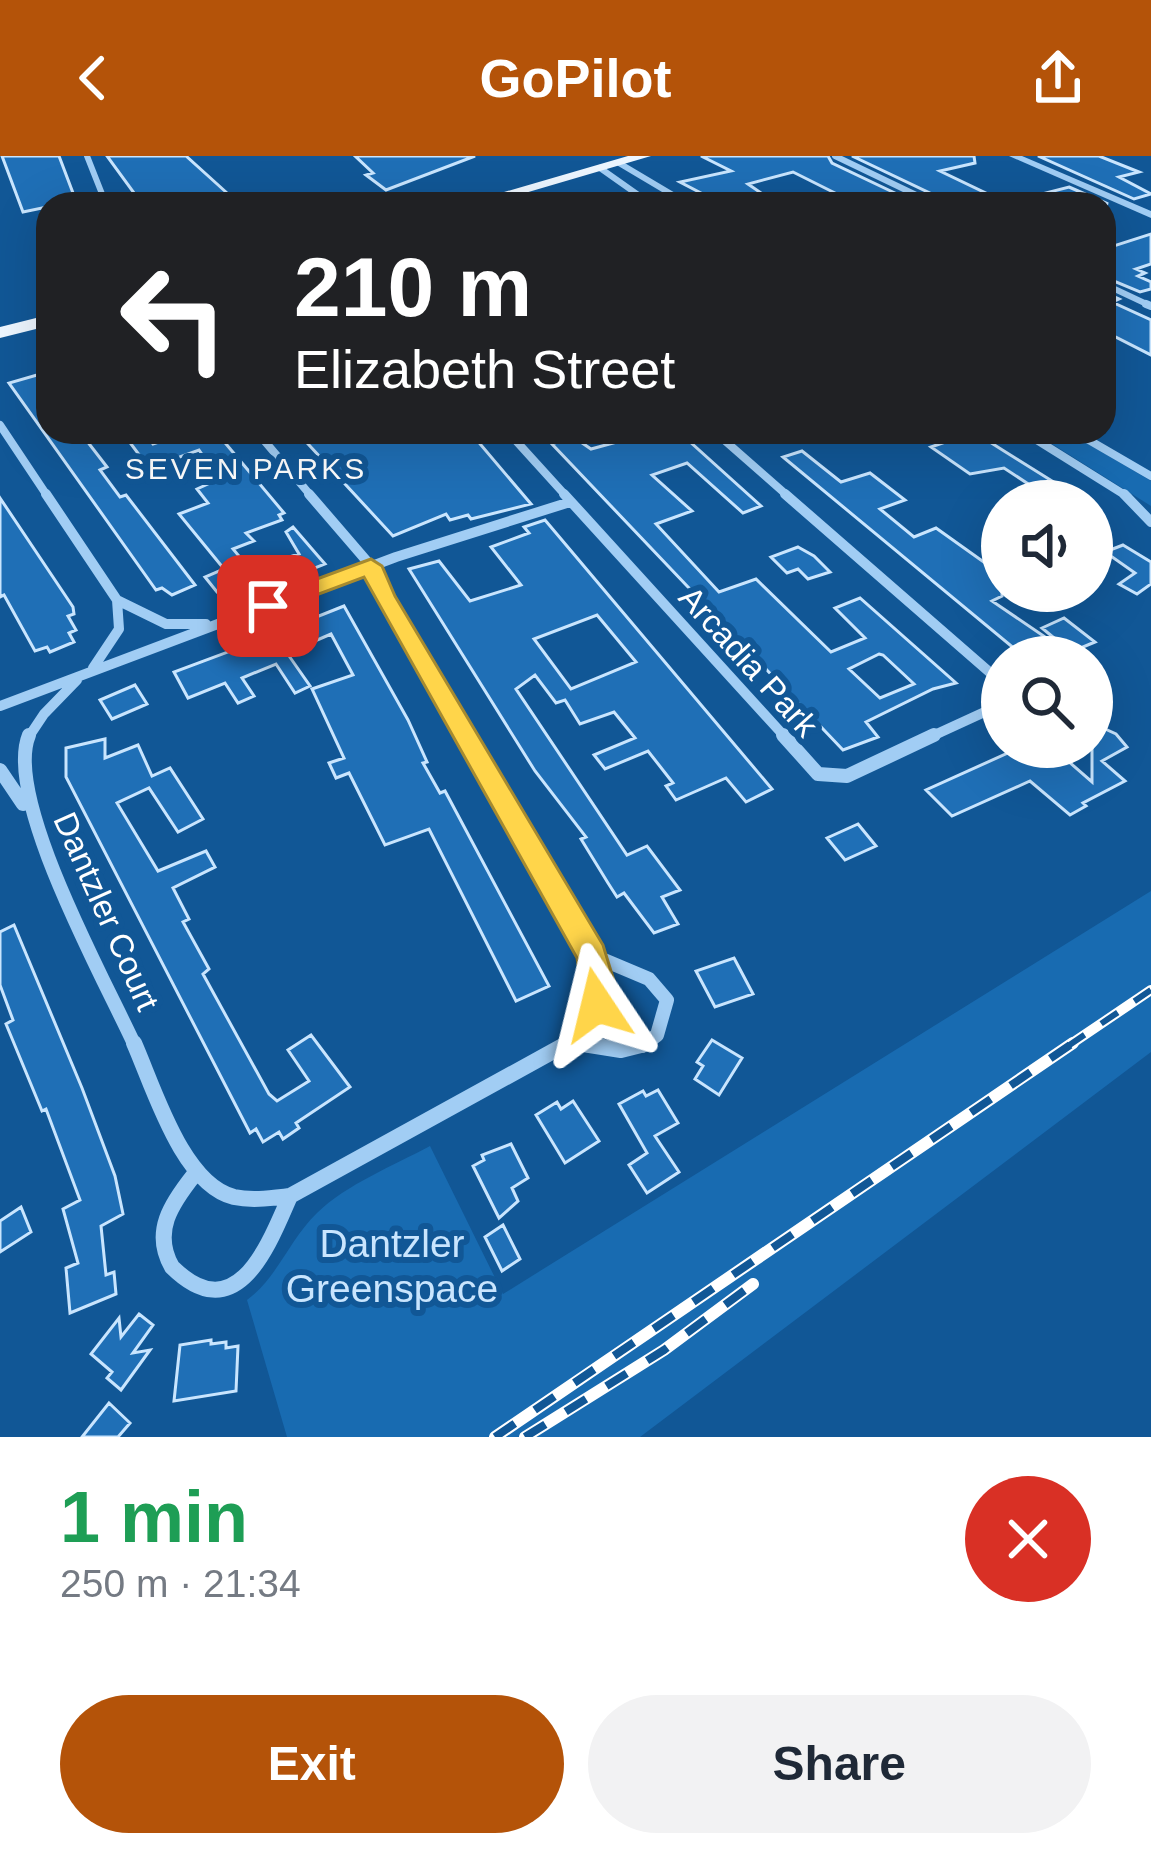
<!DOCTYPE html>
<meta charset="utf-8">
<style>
:root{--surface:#fff;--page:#f2f2f3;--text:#1f2937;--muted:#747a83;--accent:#b45309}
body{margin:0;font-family:Arial,sans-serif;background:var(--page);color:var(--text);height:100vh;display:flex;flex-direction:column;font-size:45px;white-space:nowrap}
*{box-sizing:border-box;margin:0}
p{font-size:39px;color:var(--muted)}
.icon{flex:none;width:66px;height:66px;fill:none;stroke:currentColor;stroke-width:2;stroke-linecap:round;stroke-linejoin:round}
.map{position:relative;height:1281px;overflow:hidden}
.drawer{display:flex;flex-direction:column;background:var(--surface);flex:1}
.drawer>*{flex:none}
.hud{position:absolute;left:36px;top:36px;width:1080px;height:252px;border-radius:36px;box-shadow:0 12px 48px #0002;background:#202124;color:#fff;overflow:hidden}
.tools{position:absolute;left:981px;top:324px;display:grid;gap:24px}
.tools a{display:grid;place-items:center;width:132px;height:132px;border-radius:50%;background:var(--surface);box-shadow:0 12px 48px #0002;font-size:60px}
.pin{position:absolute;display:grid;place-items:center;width:102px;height:102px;color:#fff;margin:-51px;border-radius:24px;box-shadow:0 6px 18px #0006}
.me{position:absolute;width:132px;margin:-66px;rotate:350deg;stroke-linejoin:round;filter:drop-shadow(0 0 9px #0008)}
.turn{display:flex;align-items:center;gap:42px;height:252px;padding:0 60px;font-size:54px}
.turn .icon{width:156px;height:156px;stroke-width:2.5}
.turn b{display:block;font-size:84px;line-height:102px}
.round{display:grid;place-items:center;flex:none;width:126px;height:126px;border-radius:63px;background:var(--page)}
.overview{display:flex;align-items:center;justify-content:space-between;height:204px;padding:0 60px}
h1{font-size:72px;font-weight:800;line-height:90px;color:#1e9e55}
.button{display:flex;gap:24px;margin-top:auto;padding:24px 60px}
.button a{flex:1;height:138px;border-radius:72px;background:var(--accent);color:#fff;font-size:48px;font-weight:800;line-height:138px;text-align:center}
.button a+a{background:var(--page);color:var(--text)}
header{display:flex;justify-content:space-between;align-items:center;height:156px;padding:0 60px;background:var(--accent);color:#fff;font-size:54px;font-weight:800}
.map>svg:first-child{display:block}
.green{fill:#186bb1}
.building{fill:#1f6fb6;stroke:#c9e5fe;stroke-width:3;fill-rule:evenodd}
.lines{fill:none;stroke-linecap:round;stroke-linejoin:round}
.minor-far4{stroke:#a1cdf4;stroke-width:6}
.minor-far3{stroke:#a1cdf4;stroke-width:8}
.minor-far2{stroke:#a1cdf4;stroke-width:10}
.minor-far1{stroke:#a1cdf4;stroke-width:14}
.minor{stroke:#a1cdf4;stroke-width:16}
.tertiary{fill:#a1cdf4;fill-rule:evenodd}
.primary{fill:#edf6ff;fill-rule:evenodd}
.rail-far1-casing{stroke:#fff;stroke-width:10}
.rail-casing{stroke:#fff;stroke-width:12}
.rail-far1{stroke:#115796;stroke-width:6;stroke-dasharray:20;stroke-linecap:butt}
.rail{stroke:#115796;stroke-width:8;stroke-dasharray:24;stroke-linecap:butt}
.route{fill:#ffd54a;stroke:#a68a30;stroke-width:3}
.labels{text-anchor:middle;stroke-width:12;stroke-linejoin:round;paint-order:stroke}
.far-neighbourhood-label{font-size:30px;letter-spacing:3px;fill:#fff;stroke:#115796}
.street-label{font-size:33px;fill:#fff;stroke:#115796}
.near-park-label{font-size:39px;fill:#c9e5fe;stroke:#115796}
</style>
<header><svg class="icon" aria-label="back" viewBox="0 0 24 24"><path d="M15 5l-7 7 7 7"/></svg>GoPilot<svg class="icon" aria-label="share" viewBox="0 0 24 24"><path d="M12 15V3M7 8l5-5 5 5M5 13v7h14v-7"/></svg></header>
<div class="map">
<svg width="1151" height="1281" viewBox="0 0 1151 1281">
<rect width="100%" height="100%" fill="#115796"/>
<path class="green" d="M1033,276H1068L1151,325V350Z
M1151,735V896L640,1281H287L247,1144C278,1121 289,1084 317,1057C347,1028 393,1010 430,990L503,1138Z"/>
<path class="building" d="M2,0H59L76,45L23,56Z
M107,0H186L227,37L171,48H142Z
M355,0H475L386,34L366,19L373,17Z
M701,0H828L832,7L918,48H857L793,16L748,28L767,41L722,48L680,26L731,15Z
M852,0H974L975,7L940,15L996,42L975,48H942L938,41Z
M1038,0H1099L1139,16L1119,21L1151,38L1134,43Z
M1069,31L1108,48H1027L1026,42Z
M1151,78V108L1136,113L1145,117L1138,120L1151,126V133L1140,136L1104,121V93Z
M1104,136L1119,143L1112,146L1151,164V199L1104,175Z
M37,219L48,233V276H80L107,311L100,314L120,341L126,339L195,429L172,439L162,432L156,434L9,227Z
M122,276H144L153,288L190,276H216L284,357L279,359L282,364L246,377L254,385L233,393L258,423L217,436L205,421L224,413L179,358L208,347L197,333L219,323L199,294L149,312Z
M297,276H470L531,348L471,363L468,359L450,364L446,358L393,380Z
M621,276H679L761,350L743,357L687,307L652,319L692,355L656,368L719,436L756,423L831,496L865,482L835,452L860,442L956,527L933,533L866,566L878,581L843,594L552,288L572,280L591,293L628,283ZM879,498L883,499L914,528L880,542L849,513Z
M974,276L1004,295L1084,345H1054L1004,312L970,318L931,291Z
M802,295L841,326L870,317L905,344L880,353L914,381L936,372L1002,419V440L992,445L1045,481L1016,494L783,301Z
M0,342L73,451L74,458L68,460L76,474L69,477L74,486L50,496L47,491L35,495L4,439L0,441Z
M545,364L772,633L746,646L726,622L676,644L666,630L673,627L648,595L605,613L594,599L635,582L614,556L580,568L565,544L556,547L535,519L516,533L627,699L647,690L680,734L662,741L678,768L654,777L624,737L617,741L608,727L581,683L586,681L535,615L409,413L439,405L470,445L521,429L491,391L529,377L524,371ZM597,459L636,506L571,533L534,483Z
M293,371L318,400L325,408L300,418L286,402L299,398L286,376Z
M1123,389L1151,406V428L1137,438L1119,428L1135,417L1105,396Z
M798,391L814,400L830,416L808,423L798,413L787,417L771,401Z
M344,450L408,564L427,606L423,607L440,637L445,635L549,830L516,845L429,673L385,689L349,617L336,622L329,607L344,602L312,533L353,519L331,478L287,497L310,530L295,537L276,508L242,522L254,540L238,547L225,527L188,542L174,516L260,484L253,473L265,465L274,478Z
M1064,462L1095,486L1071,496L1042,472Z
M135,529L147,548L112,563L100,544Z
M1092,567L1116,578L1127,591L1102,605L1125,625L1083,647L1086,650L1070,659L1030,625L952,660L926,634L1021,591H1052L1092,626Z
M105,583V602L138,589L152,620L170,612L203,663L178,676L149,632L117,647L158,715L206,695L215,711L173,732L189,763L183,766L209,813L203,818L269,938L277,945L309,925L288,894L311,879L350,931L296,967L299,972L283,983L279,976L263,986L256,973L250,977L66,621V592Z
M858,668L876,690L845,704L827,682Z
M14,769L82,932L115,1020L123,1058L101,1070L106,1119L114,1116L116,1138L70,1157L66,1112L78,1107L63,1053L80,1044L46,953L42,955L6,868L13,864L0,829V776Z
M734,802L753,838L715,851L696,815Z
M712,884L742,902L719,939L695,923L703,910L697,906Z
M658,934L678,967L655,980L679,1016L647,1037L629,1009L647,997L619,948L643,935L646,940Z
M573,945L599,985L565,1007L536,959L557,946L561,953Z
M511,988L528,1022L512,1032L518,1045L499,1062L473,1010L484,1004L482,999Z
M21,1051L31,1076L0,1096V1065Z
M503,1069L520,1103L502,1115L485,1081Z
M139,1158L153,1169L133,1197L150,1194L121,1234L107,1222L112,1216L91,1198L119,1162L121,1181Z
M211,1184V1188L226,1186V1192L238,1190L236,1235L174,1245L180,1189Z
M109,1247L130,1267L118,1281H82Z"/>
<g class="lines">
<path class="minor-far4" d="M87,0L106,48
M835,0L935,48
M619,7L688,48
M600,12L651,48
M1104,128L1151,150"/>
<path class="minor-far3" d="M1146,148L1151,150
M0,269L48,341
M257,276L312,341
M508,276L567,341
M715,276L789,341
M1024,276L1128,341
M1075,276L1151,320"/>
<path class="minor-far2" d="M46,338L117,444L119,473L93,512
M309,338L371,410L383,440L466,582
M564,338L786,582
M785,338L1002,527
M1124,338L1151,366
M117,444L166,468H206
M0,550L396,401L570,346
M28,582L44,558L77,524
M928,582L1002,548"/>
<path class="minor-far1" d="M29,579C3,642 106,826 135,890
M464,579L592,799C602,836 598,870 563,890
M783,579L818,618L847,620L934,579
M0,614L23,648
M592,799L649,823L667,844L657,879L642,890
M571,886L590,890"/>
<path class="minor" d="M134,887C154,932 182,1028 234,1041C252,1045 272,1042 290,1040L568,887
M577,887L621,894L649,887
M194,1019C171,1048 152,1076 172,1111C237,1175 269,1088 290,1040"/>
<path class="tertiary" d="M1009,0H1022L1151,55V62Z"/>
<path class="primary" d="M628,0H651L488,48H463Z
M48,159V170L0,182V171Z"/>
<g class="rail-far1-casing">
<path id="rail-far1" d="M1068,890L1151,834"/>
</g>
<g class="rail-casing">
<path id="rail" d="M495,1281L1073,887
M525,1281L664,1194L753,1128"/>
</g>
<use href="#rail-far1" class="rail-far1"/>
<use href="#rail" class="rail"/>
</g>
<path class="route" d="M371,403L382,410L395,440L603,789L615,828L609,859L597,864L586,859L577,802L364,421L268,457L256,450L260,444Z"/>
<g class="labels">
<g class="far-neighbourhood-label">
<text x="246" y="323">SEVEN PARKS</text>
</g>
<g class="street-label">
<text transform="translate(749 505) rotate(48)" y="12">Arcadia Park</text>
<text transform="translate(107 755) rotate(66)" y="12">Dantzler Court</text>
</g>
<g class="near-park-label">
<text x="392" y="1101">Dantzler<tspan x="392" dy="45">Greenspace</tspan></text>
</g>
</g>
</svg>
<div class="tools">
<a><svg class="icon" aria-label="sound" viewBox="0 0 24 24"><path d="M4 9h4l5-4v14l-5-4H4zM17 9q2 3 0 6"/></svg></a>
<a><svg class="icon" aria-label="search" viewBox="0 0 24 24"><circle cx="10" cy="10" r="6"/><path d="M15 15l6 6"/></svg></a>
</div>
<div class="pin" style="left:268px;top:450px;background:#d93025"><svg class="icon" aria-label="arrive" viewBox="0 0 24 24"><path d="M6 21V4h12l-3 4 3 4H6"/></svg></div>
<svg class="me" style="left:597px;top:849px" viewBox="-20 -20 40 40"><path d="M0-17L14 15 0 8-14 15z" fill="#ffd54a" stroke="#fff" stroke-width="4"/></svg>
<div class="hud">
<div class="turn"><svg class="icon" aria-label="left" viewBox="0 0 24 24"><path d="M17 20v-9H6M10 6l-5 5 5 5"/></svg><div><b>210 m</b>Elizabeth Street</div></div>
</div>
</div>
<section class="drawer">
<div class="overview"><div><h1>1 min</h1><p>250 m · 21:34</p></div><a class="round" style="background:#d93025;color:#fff"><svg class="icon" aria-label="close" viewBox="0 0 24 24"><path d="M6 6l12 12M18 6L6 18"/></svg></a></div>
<div class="button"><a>Exit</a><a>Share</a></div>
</section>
